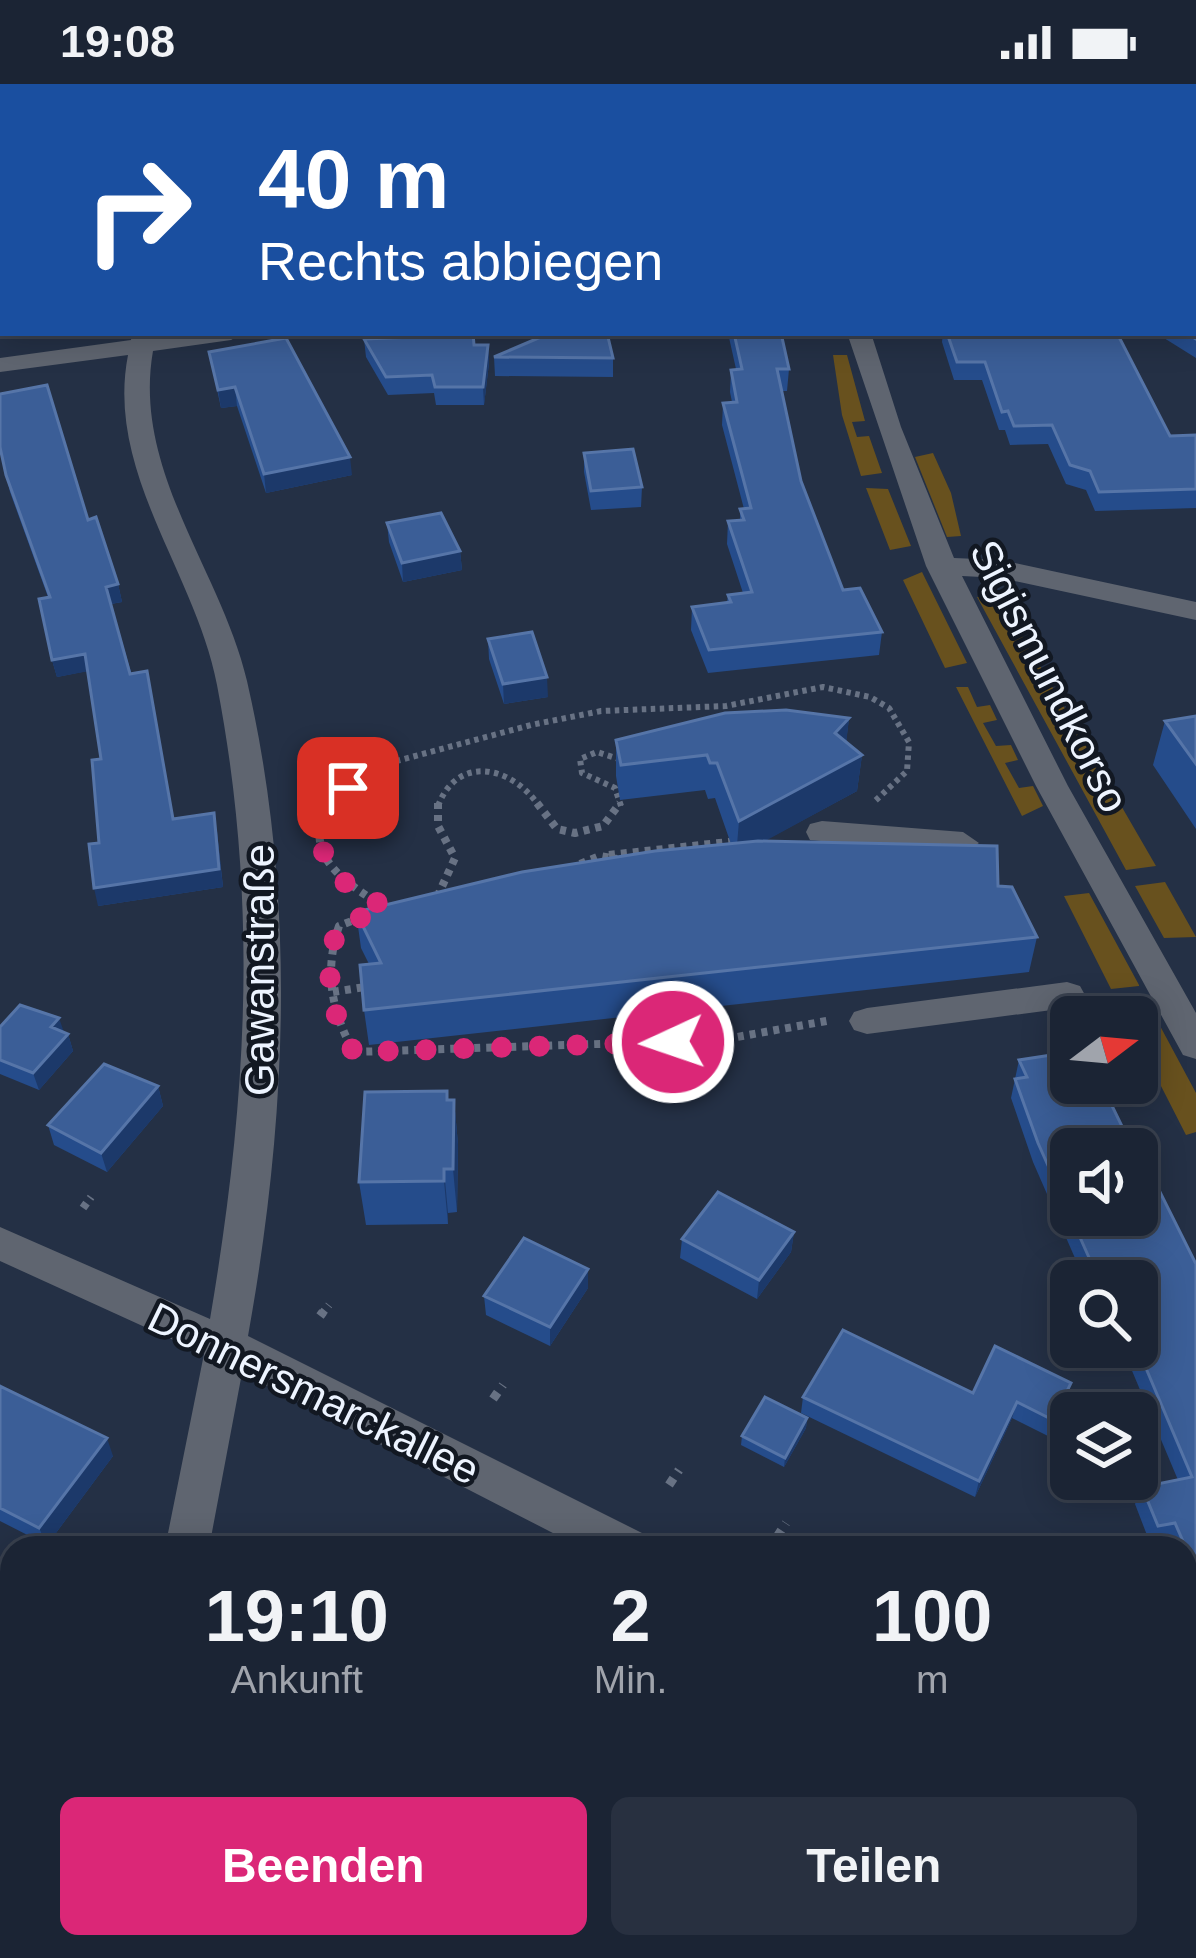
<!DOCTYPE html>
<html lang="de">
<meta charset="utf-8">
<style>
:root{--surface:#1b2434;--page:#283040;--text:#f1f3f6;--muted:#a0a4ac;--line:#39414f;--accent:#db2777}
body{margin:0;font-family:Arial,sans-serif;background:var(--page);color:var(--text);height:100vh;display:flex;flex-direction:column;font-size:45px;white-space:nowrap}
*{box-sizing:border-box;margin:0}
p{font-size:39px;color:var(--muted)}
.icon{flex:none;width:66px;height:66px;fill:none;stroke:currentColor;stroke-width:2;stroke-linecap:round;stroke-linejoin:round}
.map{position:relative;flex:1;overflow:hidden}
.drawer{position:absolute;left:0px;top:1452px;width:1197px;height:423px;display:flex;flex-direction:column;background:var(--surface);border-radius:36px 36px 0 0;box-shadow:0 6px 30px #0003,0 0 0 3px var(--line)}
.drawer>*{flex:none}
.hud{position:absolute;left:0px;top:0px;width:1197px;height:252px;box-shadow:0 6px 30px #0003,0 0 0 3px var(--line);background:#1a4fa0;color:#fff;overflow:hidden}
.needle{width:78px;rotate:74deg}
.tools{position:absolute;left:1050px;top:912px;display:grid;gap:24px}
.tools a{display:grid;place-items:center;width:108px;height:108px;border-radius:18px;background:var(--surface);box-shadow:0 6px 30px #0003,0 0 0 3px var(--line);font-size:60px}
.pin{position:absolute;display:grid;place-items:center;width:102px;height:102px;color:#fff;margin:-51px;border-radius:24px;box-shadow:0 6px 18px #0006}
.me{position:absolute;width:132px;margin:-66px;rotate:267deg;stroke-linejoin:round;filter:drop-shadow(0 0 9px #0008)}
.turn{display:flex;align-items:center;gap:42px;height:252px;padding:0 60px;font-size:54px}
.turn .icon{width:156px;height:156px;stroke-width:2.5}
.turn b{display:block;font-size:84px;line-height:102px}
.eta{display:flex;justify-content:space-evenly;align-items:center;height:204px;text-align:center}
.eta b{font-size:72px;font-weight:700;line-height:84px}
.button{display:flex;gap:24px;margin-top:auto;padding:24px 60px}
.button a{flex:1;height:138px;border-radius:18px;background:var(--accent);color:#fff;font-size:48px;font-weight:700;line-height:138px;text-align:center}
.button a+a{background:var(--page);color:var(--text)}
.status{display:flex;justify-content:space-between;align-items:center;height:84px;padding:0 60px;background:var(--surface);direction:ltr}
.status svg{height:33px;fill:currentColor}
.map>svg:first-child{display:block}
.green{fill:#68511e}
.lines{fill:none;stroke-linecap:round;stroke-linejoin:round}
.path-far2{stroke:#687284;stroke-width:6;stroke-dasharray:4.5 4.5;stroke-linecap:butt}
.path-far1{stroke:#687284;stroke-width:8;stroke-dasharray:6 6;stroke-linecap:butt}
.path{stroke:#687284;stroke-width:9;stroke-dasharray:8 8;stroke-linecap:butt}
.minor{fill:#5f6570;fill-rule:evenodd}
.wall{fill:#254c8b}
.shaded-wall{fill:#1c396a}
.building{fill:#3b5e97;stroke:#5675a8;stroke-width:3}
.route{stroke:#db2777;stroke-width:21;stroke-dasharray:0 37.8}
.labels{text-anchor:middle;stroke-width:9;stroke-linejoin:round;paint-order:stroke}
.street-label{font-size:42px;fill:#edf4ff;stroke:#121822}
</style>
<div class="status"><b>19:08</b><svg viewBox="0 0 49 12"><path d="M0 12V9h3v3zM5 12V6h3v6zM10 12V3h3v9zM15 12V0h3v12zM26 1h20v11H26zM47 4h2v5h-2z"/></svg></div>
<div class="map">
<svg width="1196" height="1874" viewBox="0 0 1196 1874">
<rect width="100%" height="100%" fill="#243045"/>
<path class="green" d="M833,271H847L865,337L852,338L857,353L869,352L882,389L861,392L842,331Z
M933,369L951,409L961,452L947,453L915,373Z
M866,404L888,405L911,462L890,466Z
M922,488L967,579L945,584L903,496Z
M988,512L1024,554L1156,782L1126,786L977,513Z
M956,603H968L977,623L990,621L997,636L983,639L996,662L1011,661L1018,676L1005,679L1019,704L1033,702L1043,722L1022,732Z
M1165,798L1196,853L1164,854L1135,802Z
M1089,809L1139,901V902L1111,905L1064,812Z
M1137,940H1159L1196,1009V1048L1186,1051L1137,955Z
M1196,1790V1874H1045L1042,1863H1185V1793Z"/>
<g class="lines">
<path class="path-far2" d="M329,722L389,679L531,641L601,627L726,622L823,603L870,613L889,624L909,658L907,687L875,717
M438,722C458,669 513,683 539,722
M621,722L615,704L582,689L580,675L597,668L622,676"/>
<path class="path-far1" d="M332,719C296,769 346,799 386,824
M438,719V742L455,774L439,809
M537,719L557,745L575,749L603,742L620,719
M609,771L737,757
M580,780L600,772L617,775
M362,833L339,842C324,887 331,927 354,968L720,956L832,936
M333,908L365,903
M83,1124L91,1113
M321,1231L329,1221"/>
<path class="path" d="M320,1232L323,1228
M493,1315L503,1301
M669,1401L679,1386
M777,1453L786,1439
M1185,1652L1196,1650"/>
<path class="minor" d="M99,0H123L125,3H101Z
M846,0H866V3H846Z
M878,0H905L907,3H880Z
M132,249H243L231,256L153,267C132,387 221,486 247,597C297,814 287,1035 248,1252L642,1449L648,1464H582L242,1289L209,1464H165L204,1270L0,1177V1143L210,1235C247,1017 259,819 217,601C196,489 105,389 128,271L0,288V274L131,256Z
M847,249H871L901,343L954,474L1001,476L1196,518V536L1001,494L962,492L1068,702L1196,929V975L1183,971L1036,702L926,482Z
M822,737L963,748L979,759L963,770L810,756L806,748L810,740Z
M1067,898L1080,902L1085,911L1080,920L1067,924L867,950L854,946L849,937L854,928L867,924Z
M1196,1719V1769L1185,1770V1720Z
M83,1863H135L132,1874H80Z
M986,1863H1038L1041,1874H989Z"/>
</g>
<path class="wall" d="M635,0H779V3H642Z
M1196,157V274L1156,249H1194V158Z
M728,249H781L789,285L787,307H782L801,397L843,506L882,548L879,571L708,589L691,546L692,523L727,518L728,511L743,509L727,460L728,437H740V425H744L722,341L723,319L732,318L730,308L731,286L736,285Z
M943,249H1117L1170,352L1196,351V424L1095,427L1086,406L1066,400L1048,360L1010,361L1005,346H999L982,296H954L942,258Z
M364,255L488,261L489,279L484,321H436L434,309L388,311L366,273Z
M209,268L352,391L266,409L237,322L221,324Z
M494,273L613,274V293L495,292Z
M0,363L88,436L118,500L122,518L111,520L174,735L217,747L223,803L98,822L101,675L87,587L57,593L52,576L48,513L10,408Z
M584,369L642,403L641,423L591,426L584,388Z
M387,439L460,467L462,486L403,498L389,458Z
M488,555L548,613L504,620L489,575Z
M1196,632V745L1153,681L1165,637Z
M849,634L846,658L862,671L857,707L764,757L998,802L1037,853L1029,888L369,961L364,926L369,880L361,864L356,828L731,760L715,714L708,715L705,706L620,716L616,692V656Z
M0,943L64,949L68,950L73,967L39,1006L0,990Z
M1019,976L1071,1065L1196,1180V1524L1185,1498V1464H1170L1167,1456L1150,1459L1135,1420L1142,1403L1178,1396L1122,1263H1137V1197H1085L1033,1078L1011,1014Z
M158,1002L163,1022L107,1088L54,1061L48,1041Z
M447,1016H454L458,1060L457,1128L448,1129V1140L366,1141L359,1098Z
M794,1148L791,1168L757,1215L680,1174L682,1155Z
M588,1204L550,1262L486,1231L484,1212Z
M0,1302L113,1372L47,1461L0,1437Z
M973,1309L1065,1315L1048,1352L1012,1334L975,1413L801,1329L803,1313Z
M807,1334L806,1344L784,1383L741,1361L742,1352Z"/>
<path class="shaded-wall" d="M488,261L489,279L484,321L483,303Z
M235,303L237,322L221,324L218,306Z
M350,373L352,391L266,409L264,390Z
M460,467L462,486L403,498L402,479Z
M118,500L122,518L110,520L106,503Z
M85,570L89,587L57,593L52,576Z
M547,593L548,613L504,620L503,600Z
M849,634L845,670L835,649Z
M862,671L857,707L736,773L739,737Z
M214,729L223,803L98,822L94,804Z
M59,934L65,951L51,943Z
M68,950L73,967L39,1006L33,989Z
M158,1002L163,1022L107,1088L101,1069Z
M454,1016L458,1060L457,1128L453,1085Z
M444,1085L448,1129V1140L444,1097Z
M794,1148L791,1168L757,1215L759,1196Z
M588,1185V1204L550,1262V1243Z
M1104,1186L1100,1197H1092L1095,1187Z
M1071,1299L1065,1315L1048,1352L1053,1336Z
M1017,1318L1012,1334L975,1413L979,1397Z
M807,1334L806,1344L784,1383L785,1374Z
M107,1354L113,1372L47,1461L39,1444Z"/>
<path class="building" d="M0,0H54L59,3H3V14L0,12Z
M415,0H457L455,3H409Z
M659,0H778V3H658Z
M1019,0H1196V127L1194,128V3L1016,2Z
M1196,157V195L1194,194V158Z
M1194,213H1196V255L1186,249H1194Z
M414,249H473L474,261H488L483,303H435L432,291L386,293L364,255L414,253Z
M550,249H607L613,274L494,273Z
M734,249H781L789,285H777L801,397L843,506L860,504L882,548L709,566L692,523L731,518L728,511L752,508L728,437L744,436L740,425L751,424L723,319L737,318L731,286L742,285Z
M947,249H1117L1170,352L1196,351V405L1099,408L1090,387L1070,381L1052,341L1014,342L1008,327L1002,328L985,278H957Z
M286,254L350,373L264,390L235,303L218,306L209,268Z
M47,301L88,436L96,433L118,500L106,503L130,590L147,587L173,735L214,729L219,785L94,804L89,760L99,759L92,676L101,675L85,570L52,576L39,515L50,513L6,391L0,363V310Z
M633,365L642,403L591,407L584,369Z
M441,429L460,467L402,479L387,439Z
M532,548L547,593L503,600L488,555Z
M786,626L849,634L835,649L862,671L739,737L717,679H710L707,671L621,681L616,656L725,629Z
M1196,632V680L1165,637Z
M758,757L997,762L998,802L1012,803L1037,853L364,926L360,881L381,879L356,828L522,788L655,767Z
M20,921L59,934L51,943L68,950L33,989L0,976V943Z
M1071,968V999H1101L1133,1065H1071V1131H1137V1073L1144,1087L1149,1086L1196,1180V1487L1175,1439L1158,1442L1142,1403L1192,1393L1137,1263V1197H1108L1104,1186L1095,1187L1038,1059L1015,995L1027,993L1019,976Z
M104,980L158,1002L101,1069L48,1041Z
M447,1007V1016H454L453,1085H444V1097L359,1098L365,1008Z
M718,1108L794,1148L759,1196L682,1155Z
M524,1154L588,1185L550,1243L484,1212Z
M843,1246L973,1309L995,1262L1071,1299L1053,1336L1017,1318L979,1397L803,1313Z
M0,1302L107,1354L39,1444L0,1424Z
M765,1313L807,1334L785,1374L742,1352Z
M312,1863H434L433,1874H311Z
M647,1863H763L766,1874H638L640,1865Z"/>
<g class="lines">
<path class="route" d="M348,704L329,721L318,759L341,796L386,824L339,842C322,884 330,931 354,968L673,958"/>
</g>
<g class="labels">
<g class="street-label">
<text transform="translate(1050 592) rotate(63)" y="15">Sigismundkorso</text>
<text transform="translate(259 886) rotate(-90)" y="15">Gawanstraße</text>
<text transform="translate(314 1309) rotate(26)" y="15">Donnersmarckallee</text>
</g>
</g>
</svg>
<div class="tools">
<a><svg class="needle" viewBox="-14 -14 28 28"><path d="M0-13l5 13h-10z" fill="#e53935"/><path d="M0 13l5-13h-10z" fill="#a0a4ac"/></svg></a>
<a><svg class="icon" aria-label="sound" viewBox="0 0 24 24"><path d="M4 9h4l5-4v14l-5-4H4zM17 9q2 3 0 6"/></svg></a>
<a><svg class="icon" aria-label="search" viewBox="0 0 24 24"><circle cx="10" cy="10" r="6"/><path d="M15 15l6 6"/></svg></a>
<a><svg class="icon" aria-label="layers" viewBox="0 0 24 24"><path d="M12 4l9 5-9 5-9-5zM3 14l9 5 9-5"/></svg></a>
</div>
<div class="pin" style="left:348px;top:704px;background:#d93025"><svg class="icon" aria-label="arrive" viewBox="0 0 24 24"><path d="M6 21V4h12l-3 4 3 4H6"/></svg></div>
<svg class="me" style="left:673px;top:958px" viewBox="-20 -20 40 40"><circle r="17" fill="#db2777" stroke="#fff" stroke-width="3"/><path d="M0-11L8 9 0 5-8 9z" fill="#fff"/></svg>
<div class="hud">
<div class="turn"><svg class="icon" aria-label="right" viewBox="0 0 24 24"><path d="M7 20v-9h11M14 6l5 5-5 5"/></svg><div><b>40 m</b>Rechts abbiegen</div></div>
</div>
<section class="drawer">
<div class="eta">
<div><b>19:10</b><p>Ankunft</p></div>
<div><b>2</b><p>Min.</p></div>
<div><b>100</b><p>m</p></div>
</div>
<div class="button"><a>Beenden</a><a>Teilen</a></div>
</section>
</div>
